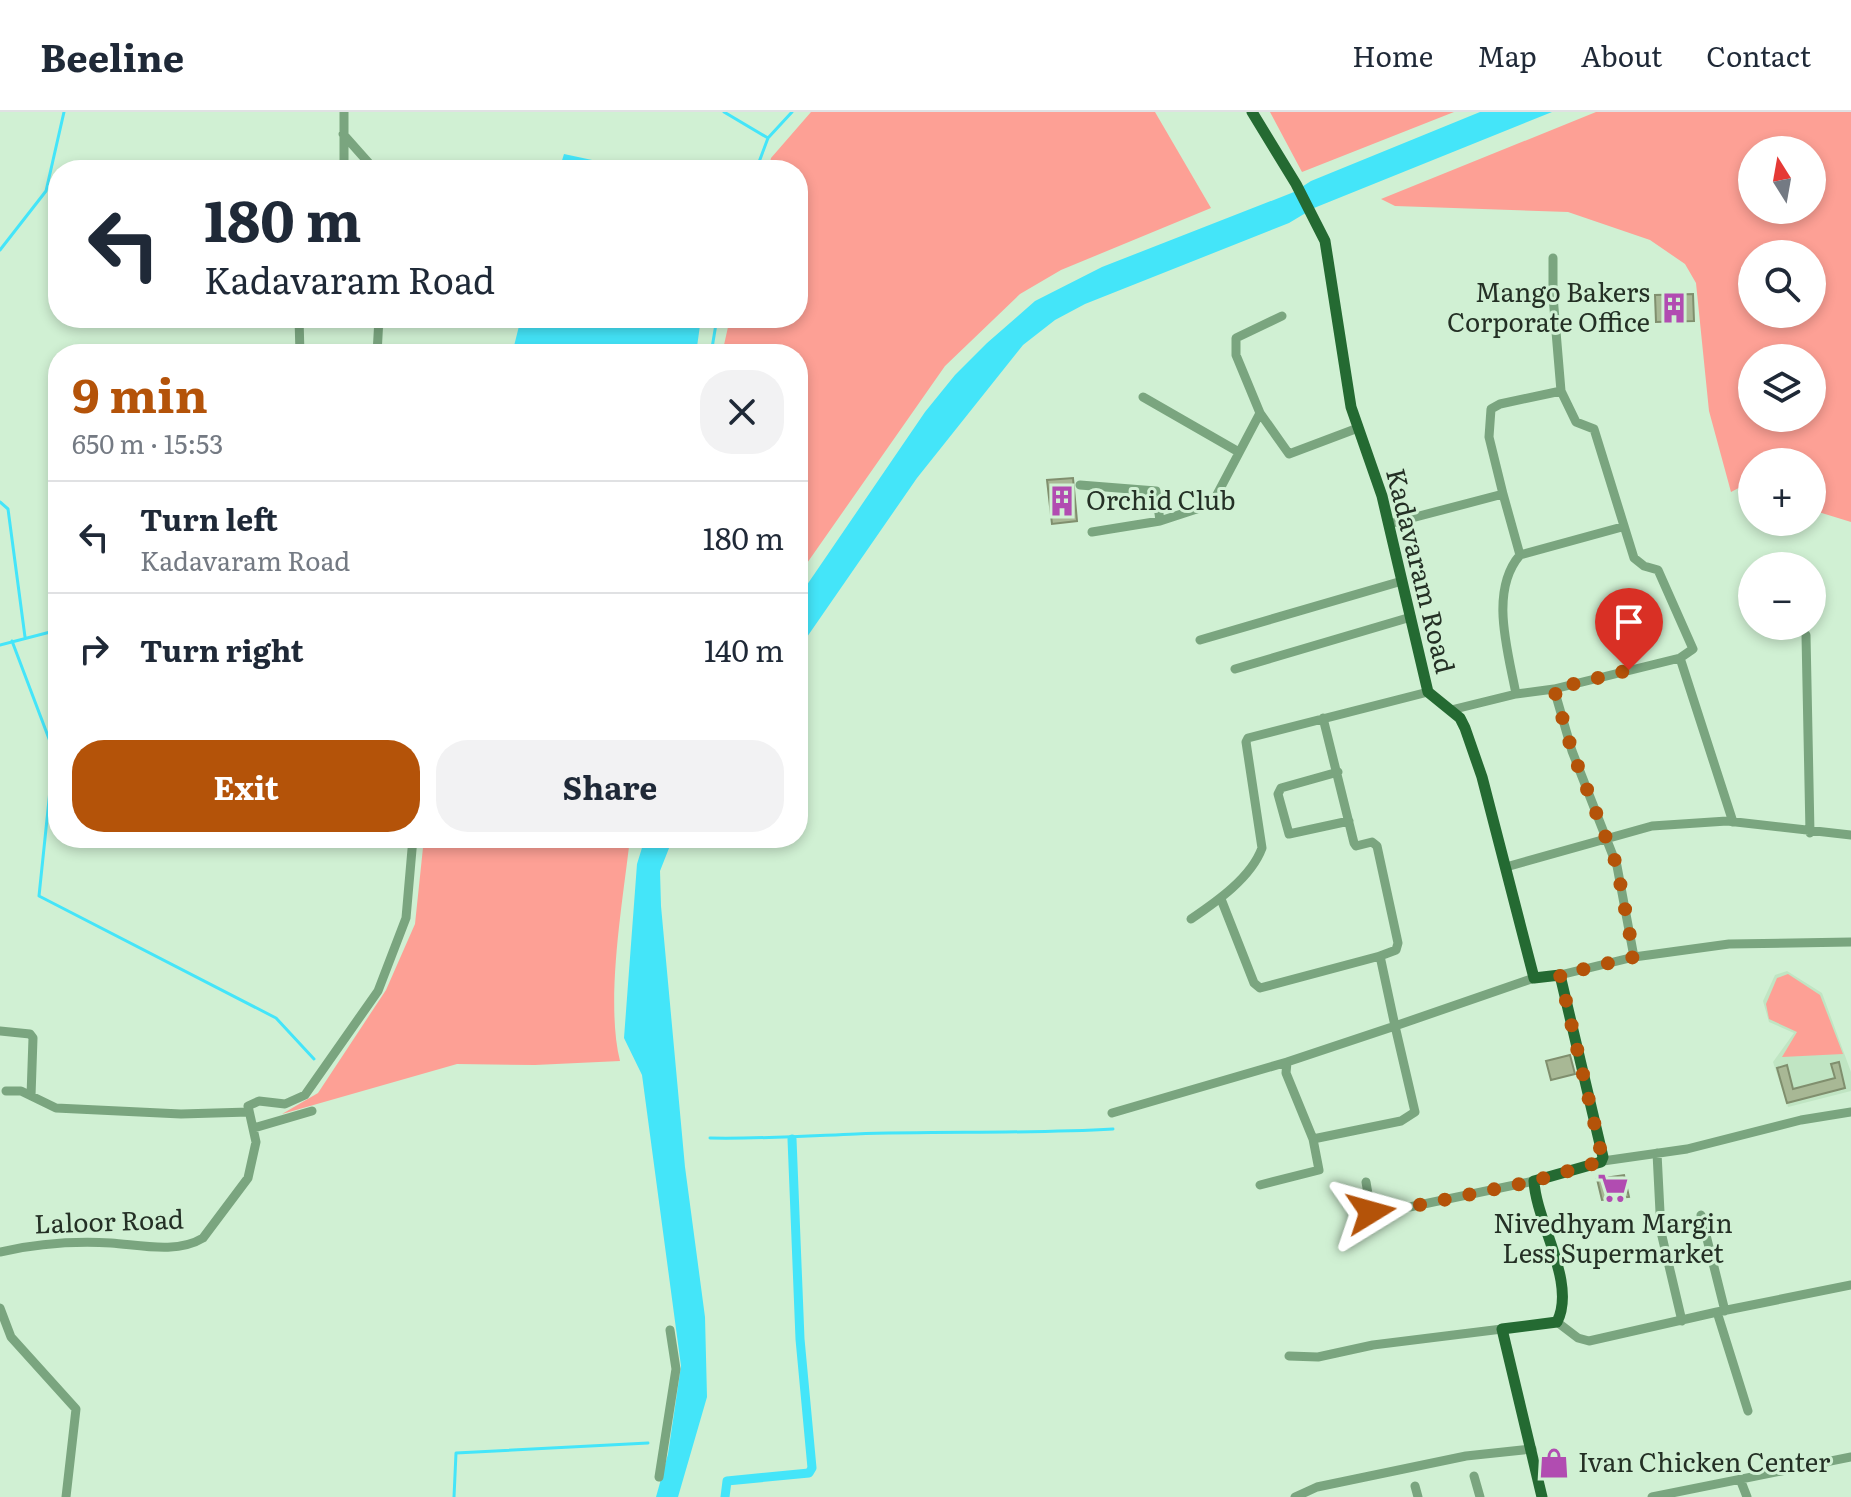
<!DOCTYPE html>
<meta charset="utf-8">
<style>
:root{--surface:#fff;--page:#f2f2f3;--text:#1f2937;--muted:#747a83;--line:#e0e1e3;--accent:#b45309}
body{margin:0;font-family:Literata,serif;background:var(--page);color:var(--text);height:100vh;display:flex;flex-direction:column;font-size:30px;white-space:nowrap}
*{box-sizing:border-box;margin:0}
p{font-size:26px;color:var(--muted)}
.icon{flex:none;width:44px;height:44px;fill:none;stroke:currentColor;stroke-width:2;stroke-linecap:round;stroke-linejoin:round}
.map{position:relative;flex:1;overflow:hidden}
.details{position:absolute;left:48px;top:232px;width:760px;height:504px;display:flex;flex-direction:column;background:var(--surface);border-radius:32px;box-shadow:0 4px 12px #0003}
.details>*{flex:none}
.top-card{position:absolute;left:48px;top:48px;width:760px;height:168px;border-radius:32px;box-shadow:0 4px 12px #0003;background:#fff;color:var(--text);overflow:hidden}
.needle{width:52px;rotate:349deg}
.buttons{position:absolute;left:1738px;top:24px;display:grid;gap:16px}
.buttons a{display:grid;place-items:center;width:88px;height:88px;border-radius:50%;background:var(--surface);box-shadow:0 4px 12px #0003;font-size:40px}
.pin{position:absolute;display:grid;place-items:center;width:68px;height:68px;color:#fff;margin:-82px -34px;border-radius:50% 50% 50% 0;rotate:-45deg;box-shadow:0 0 8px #0007}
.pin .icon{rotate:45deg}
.me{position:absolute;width:88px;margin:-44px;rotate:82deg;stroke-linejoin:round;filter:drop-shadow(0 0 6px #0008)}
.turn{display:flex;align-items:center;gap:28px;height:168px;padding:0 24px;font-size:36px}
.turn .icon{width:104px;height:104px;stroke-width:2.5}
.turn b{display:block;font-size:56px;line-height:68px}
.round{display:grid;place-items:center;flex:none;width:84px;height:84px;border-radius:32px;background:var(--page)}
.headline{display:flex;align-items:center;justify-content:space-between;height:136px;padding:0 24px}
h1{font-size:48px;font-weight:700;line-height:60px;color:var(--accent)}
.action{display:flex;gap:16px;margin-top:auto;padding:16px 24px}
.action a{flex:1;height:92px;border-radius:32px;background:var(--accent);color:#fff;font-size:32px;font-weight:700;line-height:92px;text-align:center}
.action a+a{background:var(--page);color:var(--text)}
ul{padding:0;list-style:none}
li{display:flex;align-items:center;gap:24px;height:112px;padding:0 24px;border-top:2px solid var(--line)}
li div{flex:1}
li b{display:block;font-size:30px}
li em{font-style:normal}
header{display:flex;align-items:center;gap:48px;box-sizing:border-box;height:112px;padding:0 40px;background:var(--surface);border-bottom:2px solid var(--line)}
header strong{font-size:38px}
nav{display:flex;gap:44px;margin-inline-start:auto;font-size:28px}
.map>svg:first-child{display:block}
.built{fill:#c0e5c3}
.green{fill:#fda095;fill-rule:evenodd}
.water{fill:#44e5f9}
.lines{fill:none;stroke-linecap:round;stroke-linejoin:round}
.stream{stroke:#44e5f9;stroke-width:3}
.canal{stroke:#44e5f9;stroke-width:9}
.building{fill:#a8b895;stroke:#808f6e;stroke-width:2}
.minor{stroke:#7aa57f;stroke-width:9}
.major{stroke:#246a32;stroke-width:11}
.route{stroke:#b45309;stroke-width:14;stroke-dasharray:0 25.2}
.labels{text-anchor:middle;stroke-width:6;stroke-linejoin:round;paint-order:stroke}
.poi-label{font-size:26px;fill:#243025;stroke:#d0f0d3;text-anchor:start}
.street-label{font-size:26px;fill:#243025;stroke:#d0f0d3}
</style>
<header>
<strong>Beeline</strong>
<nav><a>Home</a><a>Map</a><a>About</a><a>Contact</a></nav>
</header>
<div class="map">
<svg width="1851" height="1385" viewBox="0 0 1851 1385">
<rect width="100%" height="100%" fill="#d0f0d3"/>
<path class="built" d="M1787,859L1822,881L1851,960V979L1788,995L1773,950L1794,921L1769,910L1763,889L1775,863Z"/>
<path class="green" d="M811,0H1155L1211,96L1061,158L1020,182L945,254L798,464V242H722L730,206H798V58H768L771,46Z
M1270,0H1454L1302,60Z
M1596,0H1851V410L1812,398V350H1752V369L1731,380L1709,299L1696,171L1685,152L1650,128L1568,100L1395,94L1381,87ZM1752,38H1812V98H1752ZM1752,142H1812V202H1752ZM1752,246H1812V306H1752Z
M424,726H630C623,789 605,889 620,949L535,953L457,952L282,1002L318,981L386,878L415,812Z
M1788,862L1820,883L1843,942L1782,945L1797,920L1769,907L1766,892L1777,866Z"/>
<path class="water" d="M1480,0H1552L1314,96L1289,111L1085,192L1055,208L1023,233L917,366L798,538V486L925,300L955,263L987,231L1035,189L1102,155L1294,80L1311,69Z
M564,42L639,58H559Z
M521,206H701L696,242H512Z
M645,726H673L660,759L661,794L685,1055L705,1205L707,1285L678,1385H656L668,1342L681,1254L642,963L624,926L637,752Z"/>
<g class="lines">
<path class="stream" d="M724,0L768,26
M756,58L768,26L792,0
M0,138L46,79L64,0
M711,242L717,206
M0,390L8,397L25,525
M12,529L54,640L39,784L276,906L314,947
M0,533L58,518
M710,1026C759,1027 807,1024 856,1022C942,1019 1027,1022 1113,1017
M454,1385L456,1341L648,1331"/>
<path class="canal" d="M725,1385L727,1369L809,1361L812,1356L800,1227L792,1027"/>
</g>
<path class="building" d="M1693,182L1694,209L1656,210L1655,183Z
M1073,366L1077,409L1052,412L1047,368Z
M1570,943L1575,962L1551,968L1546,949Z
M1839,950L1845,976L1787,991L1777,956L1787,953L1793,977L1835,966L1831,952Z
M1624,1063L1629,1085L1602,1088L1597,1067Z"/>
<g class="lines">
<path class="minor" d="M344,0V58
M343,22L375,58
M1492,180L1553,184L1561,279L1576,310L1594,317L1634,446L1644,454L1658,458L1693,537L1680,546
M1553,184V146
M299,206L300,242
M377,242L379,206
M1143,285L1237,339
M1260,301L1289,342L1358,316
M1080,373L1156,379L1160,409
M1503,382L1520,443
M1389,412L1503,382L1489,325L1491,297L1500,292L1561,279
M1092,420L1160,409L1212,392L1260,301L1236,243V226L1282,204
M1806,523L1810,721
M1200,528L1402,469
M1235,557L1411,505
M1554,577L1680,546L1733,710
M1516,582C1508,539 1489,479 1520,443L1622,415
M1451,598L1516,582L1554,577L1572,639L1617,754L1634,845
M1338,660L1281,676L1278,682L1289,722L1349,709
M1506,755L1652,714L1727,709L1851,723
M1221,787L1254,871L1260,876L1380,844
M1191,807C1216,790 1251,766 1262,736L1246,630L1248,626L1428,580
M1560,863L1634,845L1729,832L1851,830
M0,919L30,922L33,926L31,984
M6,979H21L56,996L181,1002L249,1000
M1112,1001L1287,950
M254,1016L312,999
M1313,1027L1401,1009L1415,1000L1395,914L1534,866
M1657,1041L1661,1120L1682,1209
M1603,1049L1687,1037L1801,1008L1851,1000
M1366,1070L1371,1100L1376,1102L1534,1069
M1260,1073L1319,1058L1313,1027L1286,961L1287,950L1395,914L1380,844L1396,838L1398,831L1377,734L1372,730L1356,734L1354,731L1323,606
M1701,1103L1725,1199
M0,1140C35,1132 75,1129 111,1131C140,1133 177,1142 203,1126L248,1066L256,1030L248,994L259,989L285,992L305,983L378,879L406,806L413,726
M0,1196L11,1225L76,1297L66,1385
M1557,1210L1578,1226L1589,1229L1717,1200
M1289,1244L1318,1245L1373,1233L1502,1217
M1748,1299L1717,1200L1851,1173
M1474,1364L1480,1385
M659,1365L676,1257L670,1218
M1740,1367L1747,1385
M1415,1374L1418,1385
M1295,1385L1317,1375L1466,1344L1532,1337
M1652,1385L1851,1345"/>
<path class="major" d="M1252,0L1296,72L1325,129L1351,295L1382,384L1428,580L1460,606L1465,616L1482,665L1534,866L1560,863L1603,1045L1601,1050L1534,1069C1536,1110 1577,1171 1557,1210L1502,1217L1542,1385"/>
</g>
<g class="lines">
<path class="route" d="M1371,1100L1376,1102L1534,1069L1603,1049L1560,863L1634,845L1617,754L1572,639L1554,577L1629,558"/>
</g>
<defs>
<g id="building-bare" transform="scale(2.4)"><path d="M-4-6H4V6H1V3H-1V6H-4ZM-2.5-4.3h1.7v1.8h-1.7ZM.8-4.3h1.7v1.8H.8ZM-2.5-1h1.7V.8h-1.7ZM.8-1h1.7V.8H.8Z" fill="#b14cb1" stroke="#d0f0d3" stroke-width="2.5" paint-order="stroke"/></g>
<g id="supermarket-bare" transform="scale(2.4)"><path d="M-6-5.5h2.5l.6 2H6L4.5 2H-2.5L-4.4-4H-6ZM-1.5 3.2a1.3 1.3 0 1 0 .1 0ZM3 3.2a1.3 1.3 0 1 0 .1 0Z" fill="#b14cb1" stroke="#d0f0d3" stroke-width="2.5" paint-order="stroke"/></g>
<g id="shop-bare" transform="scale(2.4)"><path d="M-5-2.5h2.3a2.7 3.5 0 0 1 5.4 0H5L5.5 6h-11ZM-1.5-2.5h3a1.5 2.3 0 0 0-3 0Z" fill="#b14cb1" stroke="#d0f0d3" stroke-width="2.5" paint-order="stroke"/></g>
</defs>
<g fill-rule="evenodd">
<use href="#building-bare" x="1674" y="196"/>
<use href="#building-bare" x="1062" y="389"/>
<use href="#supermarket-bare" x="1613" y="1076"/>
<use href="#shop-bare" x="1554" y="1351"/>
</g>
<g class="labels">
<g class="poi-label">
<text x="1650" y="190" text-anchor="end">Mango Bakers<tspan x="1650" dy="30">Corporate Office</tspan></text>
<text x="1086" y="398">Orchid Club</text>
<text x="1613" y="1121" text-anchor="middle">Nivedhyam Margin<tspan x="1613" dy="30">Less Supermarket</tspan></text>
<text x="1578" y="1360">Ivan Chicken Center</text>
</g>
<g class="street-label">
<text transform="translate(1420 459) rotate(76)" y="9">Kadavaram Road</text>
<text transform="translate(109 1110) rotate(-2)" y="9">Laloor Road</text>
</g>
</g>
</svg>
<div class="buttons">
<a><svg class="needle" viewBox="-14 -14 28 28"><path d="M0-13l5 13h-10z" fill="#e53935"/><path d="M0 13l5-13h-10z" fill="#747a83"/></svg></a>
<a><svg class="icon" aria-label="search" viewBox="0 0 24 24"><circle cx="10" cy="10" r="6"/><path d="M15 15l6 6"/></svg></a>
<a><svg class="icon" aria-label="layers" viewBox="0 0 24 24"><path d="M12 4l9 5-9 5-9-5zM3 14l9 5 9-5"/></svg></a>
<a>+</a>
<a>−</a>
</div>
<div class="pin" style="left:1629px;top:558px;background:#d93025"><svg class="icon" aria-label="arrive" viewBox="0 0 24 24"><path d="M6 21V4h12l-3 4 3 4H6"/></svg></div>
<svg class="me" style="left:1371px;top:1100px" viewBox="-20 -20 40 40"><path d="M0-17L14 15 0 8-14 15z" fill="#b45309" stroke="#fff" stroke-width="4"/></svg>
<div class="top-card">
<div class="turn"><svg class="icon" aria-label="left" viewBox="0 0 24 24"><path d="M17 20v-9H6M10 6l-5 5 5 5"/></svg><div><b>180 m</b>Kadavaram Road</div></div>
</div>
<section class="details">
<div class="headline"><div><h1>9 min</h1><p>650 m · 15:53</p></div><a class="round"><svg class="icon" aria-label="close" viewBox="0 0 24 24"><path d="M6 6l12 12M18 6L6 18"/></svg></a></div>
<ul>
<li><svg class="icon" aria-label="left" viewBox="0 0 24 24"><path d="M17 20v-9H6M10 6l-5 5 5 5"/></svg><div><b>Turn left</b><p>Kadavaram Road</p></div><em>180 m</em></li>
<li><svg class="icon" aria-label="right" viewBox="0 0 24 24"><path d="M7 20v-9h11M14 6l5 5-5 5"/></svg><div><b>Turn right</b></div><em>140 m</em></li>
</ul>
<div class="action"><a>Exit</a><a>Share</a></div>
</section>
</div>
